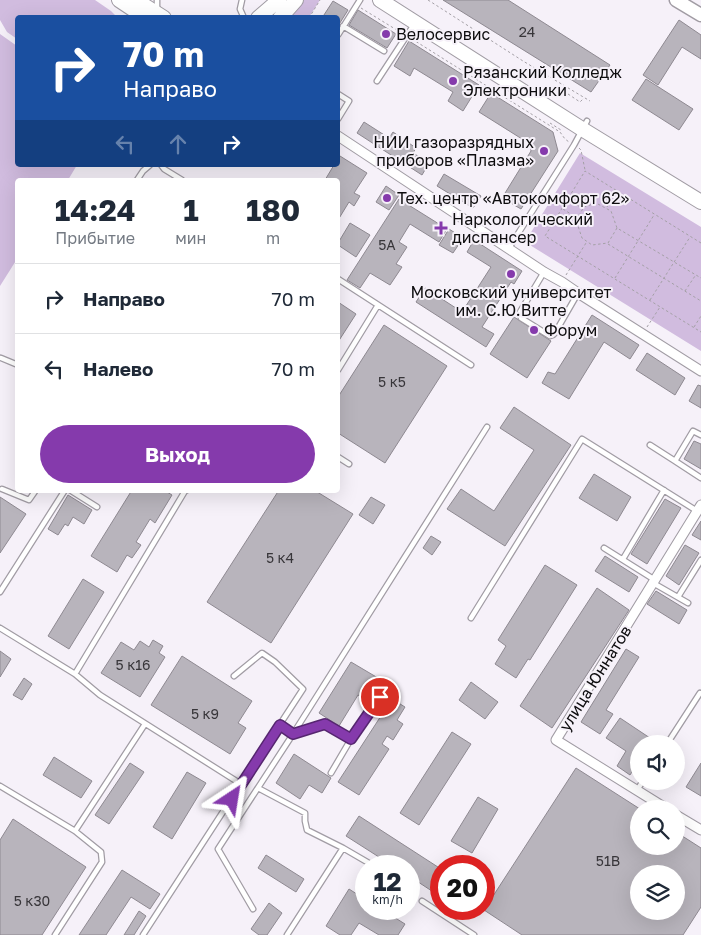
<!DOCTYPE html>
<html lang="ru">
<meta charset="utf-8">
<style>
:root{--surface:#fff;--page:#f2f2f3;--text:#1f2937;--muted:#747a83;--line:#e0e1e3;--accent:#853aac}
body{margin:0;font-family:"Golos Text",sans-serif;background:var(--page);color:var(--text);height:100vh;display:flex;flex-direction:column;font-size:19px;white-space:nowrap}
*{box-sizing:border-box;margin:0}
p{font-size:16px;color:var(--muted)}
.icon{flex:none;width:28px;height:28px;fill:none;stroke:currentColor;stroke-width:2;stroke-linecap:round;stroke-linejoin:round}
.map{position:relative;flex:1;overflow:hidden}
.details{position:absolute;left:15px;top:178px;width:325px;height:315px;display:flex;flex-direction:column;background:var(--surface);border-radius:5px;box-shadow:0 5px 20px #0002}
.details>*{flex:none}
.top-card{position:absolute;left:15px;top:15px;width:325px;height:152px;border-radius:5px;box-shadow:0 5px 20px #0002;background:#1a4fa0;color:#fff;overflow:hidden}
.controls{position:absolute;left:630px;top:735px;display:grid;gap:10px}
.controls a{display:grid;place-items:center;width:55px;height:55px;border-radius:50%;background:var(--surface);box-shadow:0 5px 20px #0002;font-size:25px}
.speed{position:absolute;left:355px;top:855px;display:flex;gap:10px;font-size:25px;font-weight:700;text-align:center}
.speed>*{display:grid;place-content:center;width:65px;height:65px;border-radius:50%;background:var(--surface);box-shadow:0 5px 20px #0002;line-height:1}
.speed small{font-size:12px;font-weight:400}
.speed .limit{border:8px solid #d22;background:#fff;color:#111}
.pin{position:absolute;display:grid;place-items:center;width:42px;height:42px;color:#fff;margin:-21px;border:2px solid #fff;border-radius:50%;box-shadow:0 1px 5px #0007}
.me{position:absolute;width:55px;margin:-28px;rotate:33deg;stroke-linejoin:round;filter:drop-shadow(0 0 4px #0008)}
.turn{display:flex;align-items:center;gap:18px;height:105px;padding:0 25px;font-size:22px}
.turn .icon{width:65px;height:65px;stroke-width:2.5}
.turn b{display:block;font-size:35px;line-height:42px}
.lanes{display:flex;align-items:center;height:48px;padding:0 25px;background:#0003;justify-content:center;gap:25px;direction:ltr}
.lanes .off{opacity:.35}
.eta{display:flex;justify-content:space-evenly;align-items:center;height:85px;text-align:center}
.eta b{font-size:30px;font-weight:700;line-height:35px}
.primary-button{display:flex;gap:10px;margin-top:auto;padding:10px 25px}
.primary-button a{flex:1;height:58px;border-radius:30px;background:var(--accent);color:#fff;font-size:20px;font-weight:700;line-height:58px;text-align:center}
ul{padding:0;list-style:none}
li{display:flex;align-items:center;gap:15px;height:70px;padding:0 25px;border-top:1px solid var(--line)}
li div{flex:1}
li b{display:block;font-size:19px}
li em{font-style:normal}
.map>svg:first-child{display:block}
.green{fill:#d1bcdf}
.building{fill:#b8b4bc;stroke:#8e8991;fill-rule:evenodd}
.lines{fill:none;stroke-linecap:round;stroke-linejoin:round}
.lane-casing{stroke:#a19ca4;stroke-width:7}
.street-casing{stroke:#a19ca4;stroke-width:11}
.secondary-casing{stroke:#a19ca4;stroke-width:15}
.primary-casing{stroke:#a19ca4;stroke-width:16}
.path{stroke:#a4a0a6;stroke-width:1;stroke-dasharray:2.5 2.5;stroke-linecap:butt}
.lane{stroke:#fff;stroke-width:4.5}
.street{stroke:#fff;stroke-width:9}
.secondary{stroke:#fff;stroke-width:12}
.primary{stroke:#fff;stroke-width:14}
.route-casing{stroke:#562670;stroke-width:12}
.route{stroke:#853aac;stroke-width:9}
.poi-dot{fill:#853aac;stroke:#f6f1f9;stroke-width:2}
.labels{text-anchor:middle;stroke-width:4;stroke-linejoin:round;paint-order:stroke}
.number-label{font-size:14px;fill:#38363a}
.poi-label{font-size:16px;fill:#0d0c0e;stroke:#f6f1f9;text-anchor:start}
.street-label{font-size:16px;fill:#0d0c0e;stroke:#f6f1f9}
</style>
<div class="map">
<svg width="701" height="935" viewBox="0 0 701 935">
<rect width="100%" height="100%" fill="#f6f1f9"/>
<path class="green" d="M0,0H95L111,11L117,17L18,18L17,39L7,32L0,20Z
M301,0H320L309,17L288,18Z
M0,34L17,46L18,165H77L68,180H18L17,259L0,286Z
M580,153L701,227V351L525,242Z"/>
<path class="building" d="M443,0H508L610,65L591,92Z
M333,1L348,10L338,26V18H322Z
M358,10L396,34L387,48L349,25Z
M679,20L701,35V59L682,47L658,85L643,75Z
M409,41L479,85L463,111L448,101L453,92L414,68L410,76L394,66Z
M646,79L693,109L679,130L632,100Z
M491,93L553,132L558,151L521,209L502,198L531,151L530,144L479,112Z
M364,122L389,138L393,132L416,148L413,153L429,163L422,175L357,133Z
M340,156L367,173L354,193L360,196L354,206L349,202L338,220V180H325L334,165H338V160Z
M444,174L481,196L473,208L437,186Z
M386,186L399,195L389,210L376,202Z
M399,199L447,229L439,242L410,224L399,242L407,247L396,264L402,267L390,285L370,273L360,288L347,280Z
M350,223L370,235L356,257L338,245V243Z
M449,229L463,238L453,253L439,245Z
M474,240L522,271L514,284L511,282L482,327L494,334L486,347L416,302L425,288L462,312L491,267L467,252Z
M338,302L356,314L338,342Z
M592,315L639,345L630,359L604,342L569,399L542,383L548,372L555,374Z
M514,317L551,341L527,378L490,354Z
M384,325L447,366L385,463L338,433V397Z
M647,353L685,378L675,395L636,370Z
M698,385L701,386V408L689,401Z
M514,407L571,445L505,546L447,509L461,489L494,511L534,450L500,428Z
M694,441L701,444V469L684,459Z
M594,474L631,497L617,521L579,498Z
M132,490H169L167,492L172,495L155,523L150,519L136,542L141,545L132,558L127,555L117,572L91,556Z
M279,490H314L353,514L271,643L207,602Z
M68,495L92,510L84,524L73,517L68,526L65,524L58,535L48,529Z
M0,497L26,514L0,553Z
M371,497L385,505L373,524L359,515Z
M665,499L681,508L647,564L631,554Z
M701,521V540L692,535Z
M431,536L441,542L432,555L423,548Z
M685,545L699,553L679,585L666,576Z
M605,556L638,577L629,592L595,571Z
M545,565L577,585L530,660L528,659L516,678L495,664L506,646L498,640Z
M83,579L104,592L69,649L48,636Z
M597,588L629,610L552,728L520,706Z
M656,591L687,610L679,624L647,604Z
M153,640L163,646L159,653L165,657L140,697L101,673L121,642L134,650L140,641L149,647Z
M626,649L639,657L606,710L613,714L600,734L581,722Z
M0,651L11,659L0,677Z
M182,656L252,701L238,723L246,728L230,754L151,705Z
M351,662L378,678L365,699L358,695L339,726L319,713Z
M24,678L32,684L22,700L13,695Z
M471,682L498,702L485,719L459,700Z
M392,699L405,707L397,720L403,724L393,740L387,736L382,744L389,749L359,795L338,782Z
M620,718L659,744H639V761L630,775L617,766L626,751L606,738Z
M452,732L471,744L419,825L400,813Z
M294,754L331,778L322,793L309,785L300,799L276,783Z
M676,756L684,761L676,774Z
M54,757L92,781L81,798L43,775Z
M130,763L144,772L109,824L95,815Z
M701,763V796L686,787Z
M576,768L640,809L639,846H676V832L701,848V907L683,935H522L484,910ZM639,874H676V911H639Z
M187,772L206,783L172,839L153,827Z
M478,797L498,809L472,853L451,841Z
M359,816L441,869V897L409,876V866H393L346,836Z
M13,819L86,867L42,935H0V840Z
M266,855L304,879L296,892L258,868Z
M122,870L160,894L150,909L131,897L106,935H79Z
M349,889L366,900V909H381L405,924L398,935H379L359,923L351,935H340L326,926Z
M269,903L282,913L267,935H259L251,929Z
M139,911L146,916L134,935H124Z"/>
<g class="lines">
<g class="lane-casing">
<path id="lane" d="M242,0L240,9L244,18
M157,11V0
M343,26L384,51
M338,35L360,0
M377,81L415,23
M338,94L349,101L338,119
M161,165L164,169L182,180
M137,180L143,171L150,165
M509,248L574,145L587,121
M544,272L520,312V315L521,318L550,336L553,335L555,333L578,293
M338,279L471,365
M1,358L18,365
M338,370L378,305
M701,435L693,431L675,461L701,478
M650,445L675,461
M338,457L349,464
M2,489L29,500L36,490
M70,490L97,507
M604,548L655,580
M623,559L664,490
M653,583L688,603
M0,592L65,490
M678,597L701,560
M471,618L582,439L697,511
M0,628L75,674L185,491L187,490
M75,674L100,695L241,784L143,935
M234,676L262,653L275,662L303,689L241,784
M280,725L293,734L487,427
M351,739L380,697
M667,744L700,693
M0,786L75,831
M258,788L305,813V821L307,830L343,848L374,866
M637,790L643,781
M422,901L474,935
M253,909L218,849L293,734L325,724L351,739L331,773
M55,935L102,862L101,852L75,831L145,724
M287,935L343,848"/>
</g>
<g class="street-casing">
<path id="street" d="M338,136L544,272L562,282L578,293L701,371
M667,809L556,740L701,505
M676,815L701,830"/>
</g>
<g class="secondary-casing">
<path id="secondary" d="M676,0L701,15"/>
</g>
<g class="primary-casing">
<path id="primary" d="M119,0L146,18
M136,0L164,18
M380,0L582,129L701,202
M258,18L279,0
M280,18L296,0"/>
</g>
<path class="path" d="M428,0L523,61L590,101
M361,8L400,32
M309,18L320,0
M412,39L560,132L565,139L569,142
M568,94L580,102L584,98
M550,123L561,130L560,131
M579,148L581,150L585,170
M568,200L582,208
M607,207L616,191
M563,209L577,218
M617,228L608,243L592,245L582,238L576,220L584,207L596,203L611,211L617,228L701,278
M701,243L585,171L545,236L701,332
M608,244L701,301
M566,275L586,243
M615,278L654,215
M685,291L695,276
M650,300L690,237
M647,327L660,307
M694,327L701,316"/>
<use href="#lane" class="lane"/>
<use href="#street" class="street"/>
<use href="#secondary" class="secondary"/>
<use href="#primary" class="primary"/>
</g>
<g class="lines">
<g class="route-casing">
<path id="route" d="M232,799L280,725L293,734L325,724L351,739L380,697"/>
</g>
<use href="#route" class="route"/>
</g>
<g class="poi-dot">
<circle cx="386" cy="34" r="5"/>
<circle cx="453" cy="81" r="5"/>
<circle cx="544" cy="151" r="5"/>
<circle cx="387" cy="198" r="5"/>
<path d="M438.5 220.5h5v5h5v5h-5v5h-5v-5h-5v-5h5z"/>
<circle cx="511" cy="274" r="5"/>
<circle cx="534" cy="330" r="5"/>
</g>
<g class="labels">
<g class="number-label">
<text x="527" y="37">24</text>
<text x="387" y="250">5А</text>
<text x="392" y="387">5 к5</text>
<text x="280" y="563">5 к4</text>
<text x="133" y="670">5 к16</text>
<text x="205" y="719">5 к9</text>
<text x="608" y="866">51В</text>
<text x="32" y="906">5 к30</text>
</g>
<g class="poi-label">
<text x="396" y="40">Велосервис</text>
<text x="463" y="78">Рязанский Колледж<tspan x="463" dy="18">Электроники</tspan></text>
<text x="534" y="148" text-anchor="end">НИИ газоразрядных<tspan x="534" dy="18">приборов «Плазма»</tspan></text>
<text x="397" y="204">Тех. центр «Автокомфорт 62»</text>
<text x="452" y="225">Наркологический<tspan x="452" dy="18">диспансер</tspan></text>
<text x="511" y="298" text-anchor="middle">Московский университет<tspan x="511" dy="18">им. С.Ю.Витте</tspan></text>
<text x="544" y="336">Форум</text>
</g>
<g class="street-label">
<text transform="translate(595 678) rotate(-58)" y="6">улица Юннатов</text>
</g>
</g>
</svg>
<div class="controls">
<a><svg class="icon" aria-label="sound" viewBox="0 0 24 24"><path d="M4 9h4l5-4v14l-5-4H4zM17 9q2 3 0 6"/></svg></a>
<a><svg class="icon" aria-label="search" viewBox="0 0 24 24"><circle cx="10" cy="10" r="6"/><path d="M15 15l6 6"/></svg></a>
<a><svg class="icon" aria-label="layers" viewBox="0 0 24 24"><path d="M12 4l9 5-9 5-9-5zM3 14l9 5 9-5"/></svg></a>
</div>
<div class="speed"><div>12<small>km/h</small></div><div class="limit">20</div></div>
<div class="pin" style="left:380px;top:697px;background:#d93025"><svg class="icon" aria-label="arrive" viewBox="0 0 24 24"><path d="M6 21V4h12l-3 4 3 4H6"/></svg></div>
<svg class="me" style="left:232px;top:799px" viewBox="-20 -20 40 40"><path d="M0-17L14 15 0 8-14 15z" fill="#853aac" stroke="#fff" stroke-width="4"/></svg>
<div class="top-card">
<div class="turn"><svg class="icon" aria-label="right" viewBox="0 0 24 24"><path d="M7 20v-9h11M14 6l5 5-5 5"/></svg><div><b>70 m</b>Направо</div></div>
<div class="lanes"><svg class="icon off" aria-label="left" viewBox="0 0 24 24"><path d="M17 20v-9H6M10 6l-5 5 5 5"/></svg><svg class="icon off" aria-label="ahead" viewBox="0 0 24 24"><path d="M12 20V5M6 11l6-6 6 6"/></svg><svg class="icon" aria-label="right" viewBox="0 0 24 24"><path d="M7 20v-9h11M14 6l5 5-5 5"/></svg></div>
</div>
<section class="details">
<div class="eta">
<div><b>14:24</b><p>Прибытие</p></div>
<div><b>1</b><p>мин</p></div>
<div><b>180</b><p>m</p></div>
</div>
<ul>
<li><svg class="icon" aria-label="right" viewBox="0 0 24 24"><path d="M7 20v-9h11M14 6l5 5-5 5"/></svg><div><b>Направо</b></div><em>70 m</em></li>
<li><svg class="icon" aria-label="left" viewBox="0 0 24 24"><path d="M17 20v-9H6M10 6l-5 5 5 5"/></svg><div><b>Налево</b></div><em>70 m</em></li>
</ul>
<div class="primary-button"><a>Выход</a></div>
</section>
</div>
